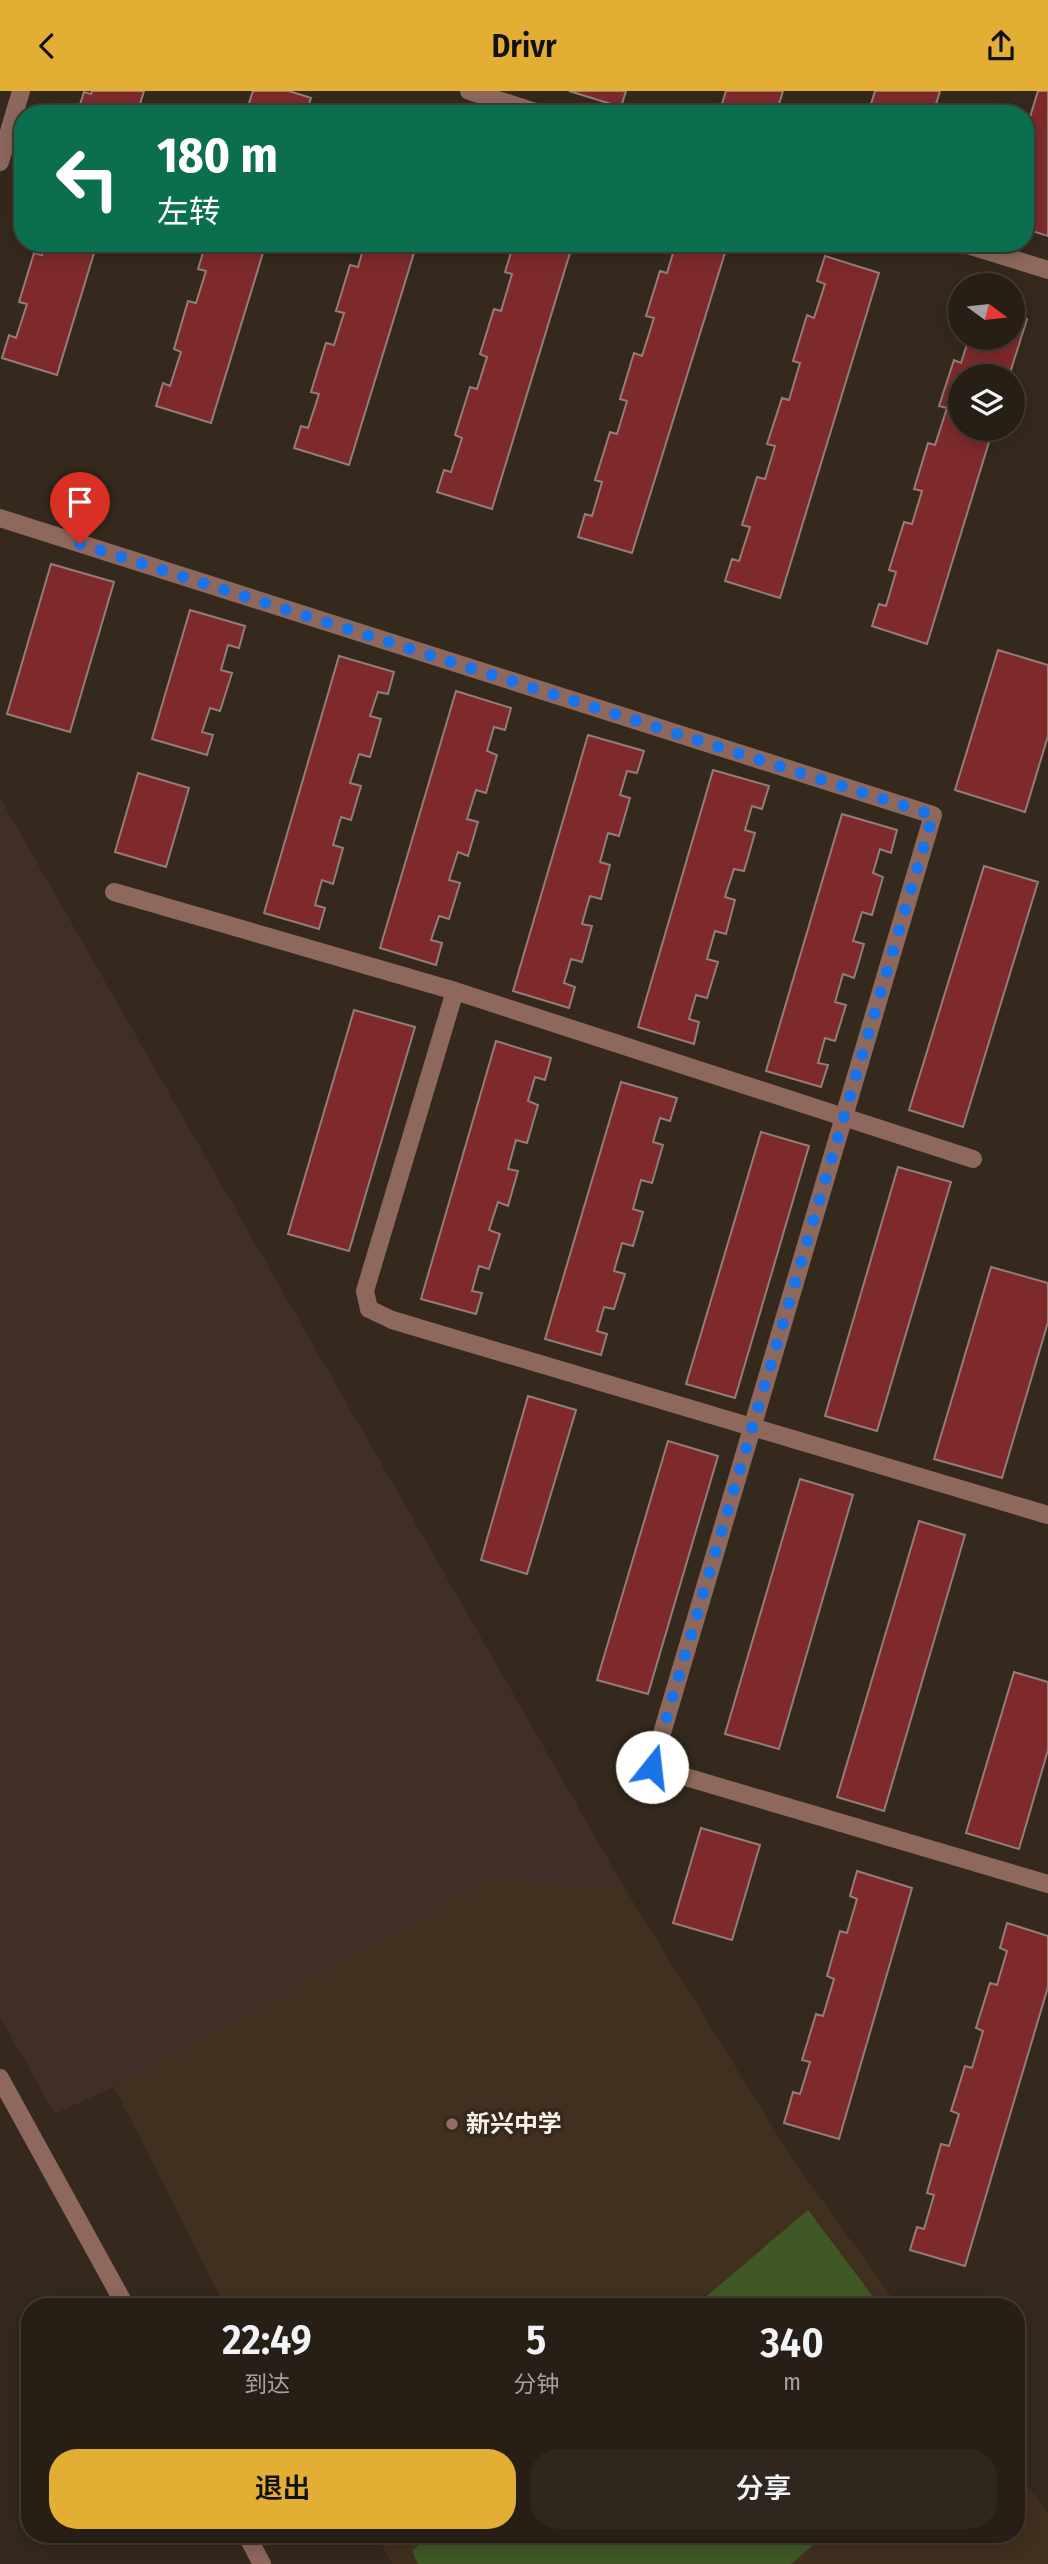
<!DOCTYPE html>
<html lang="zh">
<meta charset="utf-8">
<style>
:root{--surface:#271f15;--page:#2f271e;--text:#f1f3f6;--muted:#a4a2a0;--line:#433d34;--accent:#e3ae34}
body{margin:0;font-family:"Fira Sans Condensed","Noto Sans SC",sans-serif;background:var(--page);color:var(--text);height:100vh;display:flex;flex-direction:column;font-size:26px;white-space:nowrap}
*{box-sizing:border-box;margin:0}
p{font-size:23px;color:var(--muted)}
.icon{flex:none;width:38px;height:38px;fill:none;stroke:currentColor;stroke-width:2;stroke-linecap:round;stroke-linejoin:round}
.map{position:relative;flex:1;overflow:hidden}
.sheet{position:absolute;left:21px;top:2207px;width:1004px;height:245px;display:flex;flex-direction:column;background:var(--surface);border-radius:28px;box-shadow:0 4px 18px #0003,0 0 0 2px var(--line)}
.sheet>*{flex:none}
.banner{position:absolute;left:14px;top:14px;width:1020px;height:147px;border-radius:28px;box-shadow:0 4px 18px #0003,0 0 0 2px var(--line);background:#0b6e4f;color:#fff;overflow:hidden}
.needle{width:46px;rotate:105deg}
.controls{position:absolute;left:948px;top:182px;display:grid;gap:14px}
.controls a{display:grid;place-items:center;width:77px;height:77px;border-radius:50%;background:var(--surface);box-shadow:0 4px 18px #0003,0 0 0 2px var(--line);font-size:35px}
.pin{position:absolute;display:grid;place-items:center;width:60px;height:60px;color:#fff;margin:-72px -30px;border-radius:50% 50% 50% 0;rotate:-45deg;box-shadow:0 0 7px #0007}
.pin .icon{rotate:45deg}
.me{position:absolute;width:77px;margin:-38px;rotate:16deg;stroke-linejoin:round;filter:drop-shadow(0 0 5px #0008)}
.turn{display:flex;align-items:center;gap:24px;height:147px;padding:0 28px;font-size:32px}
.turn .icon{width:91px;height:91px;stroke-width:2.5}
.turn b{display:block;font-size:49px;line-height:60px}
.eta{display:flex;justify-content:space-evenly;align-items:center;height:119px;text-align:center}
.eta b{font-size:42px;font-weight:600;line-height:49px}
.cta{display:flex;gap:14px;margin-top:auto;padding:14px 28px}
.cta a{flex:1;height:80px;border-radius:28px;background:var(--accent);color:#111;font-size:28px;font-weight:600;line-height:80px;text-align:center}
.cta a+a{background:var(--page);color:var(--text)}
header{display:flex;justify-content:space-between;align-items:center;height:91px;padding:0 28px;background:var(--accent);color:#111;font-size:32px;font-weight:600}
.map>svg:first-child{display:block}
.built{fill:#41301f}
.industrial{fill:#402e27}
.green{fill:#405826}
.building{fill:#7e2a2b;stroke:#937d7b;stroke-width:2}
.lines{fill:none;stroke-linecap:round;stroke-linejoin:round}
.minor{stroke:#8e685d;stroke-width:18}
.route{stroke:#1a73e8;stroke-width:12;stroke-dasharray:0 21.6}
.education-dot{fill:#8d6e63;stroke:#34291c;stroke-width:2.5}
.labels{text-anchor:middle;stroke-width:7;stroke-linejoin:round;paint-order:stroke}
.poi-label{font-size:24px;font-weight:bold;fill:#f9f1ea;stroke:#34291c;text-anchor:start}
</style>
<header><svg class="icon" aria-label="back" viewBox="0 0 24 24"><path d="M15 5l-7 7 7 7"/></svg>Drivr<svg class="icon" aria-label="share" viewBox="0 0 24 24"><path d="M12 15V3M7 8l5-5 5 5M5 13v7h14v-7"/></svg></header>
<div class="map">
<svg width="1048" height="2473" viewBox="0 0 1048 2473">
<rect width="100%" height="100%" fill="#34291c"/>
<path class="built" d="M487,1790L624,1796L794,2070L898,2215H225L114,1996Z
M1017,2380L1048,2423V2473H392L376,2443H1017Z"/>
<path class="industrial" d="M0,707L624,1796L487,1790L114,1996L55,2023L0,1926Z"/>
<path class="green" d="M808,2119L880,2215H695Z
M431,2443H826L791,2473H418L412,2460Z"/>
<path class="building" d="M92,0H144L137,23H77L84,1L91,3Z
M253,0H289L311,7L306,23H254L256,17L248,15Z
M569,0H626L621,16Z
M726,0H783L776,23H710L713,13L721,16Z
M875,0H940L933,23H868Z
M1038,0H1048V145L1026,138V25L1030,26Z
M45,152H97L57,284L2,267L9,244L16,247L27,213L19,211L34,162L42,164Z
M206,152H266L211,332L156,315L163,292L170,295L181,261L174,258L188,210L196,212L206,180L198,178Z
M365,152H417L349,374L294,357L301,335L308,337L319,303L311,301L326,252L334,254L344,222L336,220L350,174L358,176Z
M514,152H573L492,418L437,401L444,379L451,381L462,347L455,344L470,296L477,298L487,266L480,263L494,218L501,220L512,183L505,181Z
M676,152H728L632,462L578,446L585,423L592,425L602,391L595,389L610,341L617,343L627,310L620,308L634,262L642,265L654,227L646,225L660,180L667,182Z
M825,165L879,182L780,507L725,490L732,468L739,470L750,436L742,434L757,386L765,388L775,355L767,353L782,307L789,309L800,272L793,270L807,224L814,227L825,193L817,190Z
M1013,223L1027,228L1009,285H961V338H993L927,553L872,535L879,513L886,515L896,481L889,479L904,431L912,433L922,400L914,398L928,352L935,354L947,317L939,315L954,269L961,272L969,247H1013Z
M51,473L114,491L70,641L7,623Z
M190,519L245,535L239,557L228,554L221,579L232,582L220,620L210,617L202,641L213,644L207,664L152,648Z
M998,559L1048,574V645L1025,721L955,699Z
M339,565L394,581L388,603L378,601L370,625L381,628L370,666L359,663L350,692L361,695L351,729L341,726L333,754L343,757L333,793L322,789L315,814L325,817L319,838L264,822Z
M456,600L511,617L505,639L494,636L487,660L497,664L486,702L476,699L467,728L478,731L468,765L458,761L449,789L460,792L449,828L439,825L431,849L442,852L436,874L380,857Z
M588,644L644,660L637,682L627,680L620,704L630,707L619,745L608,742L600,771L610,774L601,808L590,805L582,833L592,835L582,871L571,868L564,892L575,896L569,917L513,900Z
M713,679L769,695L762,718L752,715L745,739L755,742L744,780L734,778L725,806L735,809L726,843L715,840L707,868L718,871L707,907L696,904L689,928L699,931L694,953L638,936Z
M138,682L189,697L166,776L115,761Z
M842,723L897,739L891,762L880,758L873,782L883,786L872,824L862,821L853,850L864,853L854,887L843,883L835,911L846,914L835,950L825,947L818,972L828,974L821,996L766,980Z
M984,775L1038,791L963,1036L909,1019Z
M354,919L415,936L349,1160L288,1143Z
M496,950L551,967L545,989L535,986L528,1010L538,1014L527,1052L516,1049L508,1078L518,1080L508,1115L498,1111L489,1139L500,1143L489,1178L479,1175L472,1200L482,1202L476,1223L421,1208Z
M621,991L677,1007L670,1030L660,1027L653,1051L663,1054L652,1092L641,1089L633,1118L643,1121L633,1155L622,1152L614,1180L625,1183L614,1218L604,1216L597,1240L607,1243L601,1264L545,1248Z
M761,1041L809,1055L735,1307L686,1293Z
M898,1076L951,1091L877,1340L825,1325Z
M991,1176L1048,1192V1231L1002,1387L934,1368Z
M528,1305L576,1319L527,1483L481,1469Z
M668,1350L718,1365L648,1603L597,1589Z
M800,1388L853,1404L779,1658L725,1643Z
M919,1430L965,1444L884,1720L837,1706Z
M1014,1581L1048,1591V1659L1019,1758L966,1742Z
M701,1737L760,1754L732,1849L673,1832Z
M857,1780L912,1797L839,2048L784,2032L793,2001L800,2003L810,1971L802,1969L816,1923L823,1925L834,1888L827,1885L840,1840L847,1842L857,1808L850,1805Z
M1007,1832L1048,1845V1896L965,2175L910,2159L917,2136L924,2138L934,2104L927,2102L941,2053L949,2055L959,2023L951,2020L965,1975L972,1977L983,1940L976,1937L990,1892L997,1894L1007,1860L1000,1857Z"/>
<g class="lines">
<path class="minor" d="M469,0L542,23
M0,71L21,0
M961,152L1048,179
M0,427L933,724L652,1676L1048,1793
M114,801L455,900L973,1068
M455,900L365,1200L369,1218L392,1229L1048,1424
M0,1987L126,2216
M246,2443L262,2473"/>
</g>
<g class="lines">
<path class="route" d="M80,453L933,724L652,1676"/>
</g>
<circle class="education-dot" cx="452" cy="2033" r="7"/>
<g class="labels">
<g class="poi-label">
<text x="466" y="2041">新兴中学</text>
</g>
</g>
</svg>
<div class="controls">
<a><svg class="needle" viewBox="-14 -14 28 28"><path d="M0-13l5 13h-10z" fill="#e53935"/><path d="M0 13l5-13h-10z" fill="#a4a2a0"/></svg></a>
<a><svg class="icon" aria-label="layers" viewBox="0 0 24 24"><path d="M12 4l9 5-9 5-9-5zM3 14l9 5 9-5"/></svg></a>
</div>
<div class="pin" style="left:80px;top:453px;background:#d93025"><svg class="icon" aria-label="arrive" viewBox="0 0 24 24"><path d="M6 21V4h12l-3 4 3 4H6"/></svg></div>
<svg class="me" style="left:652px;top:1676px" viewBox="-20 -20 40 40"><circle r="19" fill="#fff"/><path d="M0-13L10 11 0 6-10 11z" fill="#1a73e8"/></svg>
<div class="banner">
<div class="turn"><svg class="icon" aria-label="left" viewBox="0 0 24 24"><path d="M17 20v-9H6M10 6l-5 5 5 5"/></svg><div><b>180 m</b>左转</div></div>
</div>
<section class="sheet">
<div class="eta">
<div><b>22:49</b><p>到达</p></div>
<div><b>5</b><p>分钟</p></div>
<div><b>340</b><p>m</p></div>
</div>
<div class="cta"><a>退出</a><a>分享</a></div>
</section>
</div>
